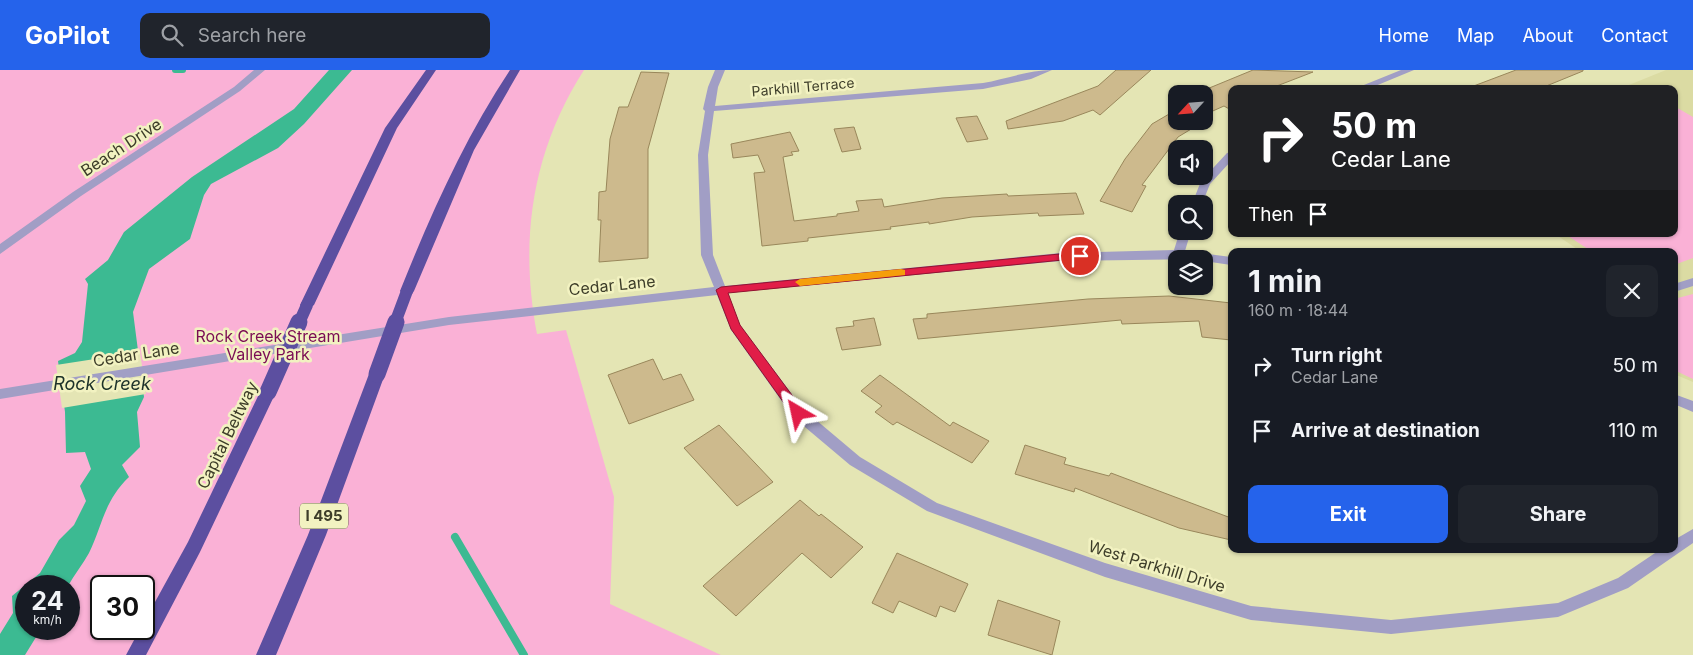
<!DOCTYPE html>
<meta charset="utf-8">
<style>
:root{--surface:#171b24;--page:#20242c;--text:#f1f3f6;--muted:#9ea1a6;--accent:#2563eb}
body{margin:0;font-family:Inter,sans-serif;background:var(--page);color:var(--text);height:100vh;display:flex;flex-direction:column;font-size:19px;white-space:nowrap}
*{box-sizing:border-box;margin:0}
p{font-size:16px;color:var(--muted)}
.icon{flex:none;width:28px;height:28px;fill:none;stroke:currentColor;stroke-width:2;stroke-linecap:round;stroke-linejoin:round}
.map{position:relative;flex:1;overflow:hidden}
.side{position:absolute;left:1228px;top:178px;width:450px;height:305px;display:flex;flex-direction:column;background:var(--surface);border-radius:10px;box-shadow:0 1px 4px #0004}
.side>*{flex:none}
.guide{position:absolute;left:1228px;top:15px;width:450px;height:152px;border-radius:10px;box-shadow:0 1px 4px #0004;background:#202124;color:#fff;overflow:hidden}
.needle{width:32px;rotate:244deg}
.buttons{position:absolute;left:1168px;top:15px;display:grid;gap:10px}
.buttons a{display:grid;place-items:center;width:45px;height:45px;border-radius:10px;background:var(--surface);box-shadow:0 1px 4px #0004;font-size:25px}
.speed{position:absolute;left:15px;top:505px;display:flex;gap:10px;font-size:25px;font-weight:700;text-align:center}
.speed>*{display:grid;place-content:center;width:65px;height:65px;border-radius:50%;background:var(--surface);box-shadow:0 1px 4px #0004;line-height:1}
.speed small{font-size:12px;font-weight:400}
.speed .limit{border:2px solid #111;border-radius:8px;background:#fff;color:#111}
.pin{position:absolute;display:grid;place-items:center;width:42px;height:42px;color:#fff;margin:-21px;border:2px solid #fff;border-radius:50%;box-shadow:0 1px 5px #0007}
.me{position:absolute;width:55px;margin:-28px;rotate:324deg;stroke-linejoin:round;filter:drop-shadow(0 0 4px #0008)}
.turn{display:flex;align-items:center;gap:18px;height:105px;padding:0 20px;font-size:22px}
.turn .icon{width:65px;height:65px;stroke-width:2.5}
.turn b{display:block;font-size:35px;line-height:42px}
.then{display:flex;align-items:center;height:48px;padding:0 20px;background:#0003;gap:10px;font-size:19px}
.round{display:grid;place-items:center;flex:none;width:52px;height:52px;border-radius:10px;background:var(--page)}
.head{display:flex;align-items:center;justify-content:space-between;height:85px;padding:0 20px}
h1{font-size:30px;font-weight:700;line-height:38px}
.cta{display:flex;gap:10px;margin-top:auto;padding:10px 20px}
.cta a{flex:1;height:58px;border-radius:10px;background:var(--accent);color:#fff;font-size:20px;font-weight:700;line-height:58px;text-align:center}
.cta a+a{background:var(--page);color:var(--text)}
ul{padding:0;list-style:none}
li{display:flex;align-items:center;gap:15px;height:65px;padding:0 20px}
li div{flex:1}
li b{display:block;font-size:19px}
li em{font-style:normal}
header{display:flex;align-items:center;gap:30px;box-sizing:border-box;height:70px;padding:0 25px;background:var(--accent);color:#fff}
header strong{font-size:24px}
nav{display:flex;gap:28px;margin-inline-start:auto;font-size:18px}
.search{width:350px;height:45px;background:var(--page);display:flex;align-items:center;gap:12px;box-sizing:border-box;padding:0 18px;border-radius:10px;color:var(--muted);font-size:19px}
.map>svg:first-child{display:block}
.built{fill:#dbdba3}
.green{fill:#fab1d6;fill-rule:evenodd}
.water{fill:#3cba92}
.pier{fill:#e4e5b4}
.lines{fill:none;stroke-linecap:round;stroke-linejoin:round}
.stream-far1{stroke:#3cba92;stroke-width:6}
.stream{stroke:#3cba92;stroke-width:8}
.building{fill:#cdba8d;stroke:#99875b}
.minor{fill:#a19ec5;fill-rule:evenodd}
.highway{fill:#5c4fa0;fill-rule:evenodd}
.highway-bridge-far1{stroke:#5c4fa0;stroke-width:12}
.highway-bridge{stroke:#5c4fa0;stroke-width:17}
.route{fill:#e11d48;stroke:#92132f}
.slow{fill:#f59e0b}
.labels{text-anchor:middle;stroke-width:5;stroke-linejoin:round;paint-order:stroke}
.far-street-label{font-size:14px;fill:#3d3d29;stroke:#f2f2c1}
.shield{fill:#f2f2c1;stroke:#737357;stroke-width:1}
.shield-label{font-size:15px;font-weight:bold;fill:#3d3d29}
.street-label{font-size:16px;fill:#3d3d29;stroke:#f2f2c1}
.park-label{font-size:16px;fill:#7b0c54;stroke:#f2f2c1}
.water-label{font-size:18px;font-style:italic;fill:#1c3129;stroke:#f2f2c1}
</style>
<header>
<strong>GoPilot</strong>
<div class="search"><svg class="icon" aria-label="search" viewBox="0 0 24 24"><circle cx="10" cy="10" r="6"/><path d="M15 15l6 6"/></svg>Search here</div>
<nav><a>Home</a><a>Map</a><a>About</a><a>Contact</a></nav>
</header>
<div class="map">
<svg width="1693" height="585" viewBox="0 0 1693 585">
<rect width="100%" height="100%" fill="#e4e5b4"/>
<path class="built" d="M1666,0H1693V312L1674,304V181H1580L1555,164H1674V19H1619Z"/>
<path class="green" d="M0,0H584C532,81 519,170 537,264L566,260L614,427L610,534L721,585H0ZM26,516H69V559H26ZM101,516H144V559H101Z
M1674,36L1693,47V188L1674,195V181H1591L1565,164H1674Z
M1693,224V309L1674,300V229Z"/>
<path class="water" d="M329,0H352L304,54L278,78L211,114L204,125L190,169L149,199L133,242L144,327L137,342L140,377L122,395L129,407C104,431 103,454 89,483C83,494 74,505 68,516H26V559H41L25,585H0V564L13,543L12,526L40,503L59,470L74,455L86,431L80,416L91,399L85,382L66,383L65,342L58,291L75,283L82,272L88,214L85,209L108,190L124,162L192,107L294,39Z"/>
<path class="pier" d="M140,282L146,324L62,338L56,295Z"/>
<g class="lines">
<path class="stream-far1" d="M175,0H183"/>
<path class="stream" d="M455,467L524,585"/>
</g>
<path class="building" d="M1116,0H1151L1100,45L1093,40L1063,51L1008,59L1006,51L1098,16Z
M1253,0L1313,2L1269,19H1231V40L1224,36L1206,44L1211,47L1178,67L1142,115L1146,116L1132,142L1100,131L1125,89L1152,54L1176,40V51H1204L1205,23L1202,21Z
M1516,0H1583V1L1539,19H1472L1471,17Z
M641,2L669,3L648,79V188L599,192L601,150H598L599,122L606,121L610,69L619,37H628Z
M977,46L988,69L967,72L956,48Z
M854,57L861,79L842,82L834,59Z
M790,62L799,81L791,82L793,85L783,87L794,151L837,146V144L859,141L856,131L882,129L884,137L942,128L1007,124L1008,126L1076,123L1084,144L1039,146L1038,143L972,147L929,154V152L890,157L891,159L808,168V171L762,176L754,103L765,102L758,85L733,88L731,74Z
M1169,226L1231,233V270L1202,267L1199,251L1122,254L1121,250L918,269L913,249L927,248V244L1088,229Z
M874,248L881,275L842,280L836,258L854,256L853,251Z
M653,289L663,310L681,304L694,330L629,354L608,305Z
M880,305L950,356L953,352L989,371L972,393L897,352L893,355L875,342L882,336L861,321Z
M719,355L773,412L737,436L684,378Z
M1025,375L1066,388L1064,394L1109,406L1111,403L1231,448V470L1179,458L1075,418L1074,422L1015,404Z
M800,430L819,446L821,444L863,477L831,508L802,483L736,546L703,516Z
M897,483L968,514L955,542L940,536L936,547L899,531L893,543L872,533Z
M998,530L1060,551L1052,585L988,565Z"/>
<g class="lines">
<path class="minor" d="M254,0H265L240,21L81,126L0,184V174L73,122L234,17Z
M715,0H725L718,17L715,36L983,13C1005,9 1030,0 1052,0L1031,9L983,19L714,41L708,85L713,185L725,216L1060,183L1174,180L1180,161H1191L1185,181L1231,187V195L1204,191V189L1060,191L728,223L740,255L803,339L860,387L937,433L1105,493L1251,536L1391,550L1558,533L1618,508L1661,479H1674V470L1693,459V473L1628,518L1558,547L1391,564L1251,550L1105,507L927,441L850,395L793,347L731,260L717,225L449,255L0,329V319L449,247L714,217L701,185L698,85L705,41L703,39L708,17Z
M1401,0H1414L1368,19H1354Z
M1231,82V91L1210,114L1202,134H1192L1201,111L1227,83Z
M1693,208V216L1674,222V214Z
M1674,324L1693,331V342L1674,334Z"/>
<path class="highway" d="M426,0H436L397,58L314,235L307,240L302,239L300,235L385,58Z
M510,0H520L474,80L414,221L412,224H402L400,221C431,144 464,69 510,0Z
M377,298L382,300L385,304L326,465L276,585H256L308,465L369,304L372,300Z
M268,316L273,318L276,322L200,482L146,585H126L140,559H144V552L188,472L260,322L263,318Z"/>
<path class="highway-bridge-far1" d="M299,253L307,235
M395,253L407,221"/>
<path class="highway-bridge" d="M377,304L396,252
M268,322L299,252"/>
</g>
<path class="route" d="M1080,182L1085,186L1083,188L728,223L740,255L803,340L804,343L798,348L794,347L731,259L716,220L721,217Z"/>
<path class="slow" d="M901,199L905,200V205L800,216L795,212L800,209Z"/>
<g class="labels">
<g class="far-street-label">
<text transform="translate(803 17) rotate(-5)" y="5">Parkhill Terrace</text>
</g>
<rect class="shield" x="300" y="433.5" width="48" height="25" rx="4"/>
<g class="shield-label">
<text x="324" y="451">I 495</text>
</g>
<g class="street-label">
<text transform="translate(121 77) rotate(-33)" y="6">Beach Drive</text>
<text transform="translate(612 215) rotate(-6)" y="6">Cedar Lane</text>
<text transform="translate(136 284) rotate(-9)" y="6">Cedar Lane</text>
<text transform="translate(227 365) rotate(-64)" y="6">Capital Beltway</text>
<text transform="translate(1157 496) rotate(17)" y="6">West Parkhill Drive</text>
</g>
<g class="park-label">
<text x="268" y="272">Rock Creek Stream<tspan x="268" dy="18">Valley Park</tspan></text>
</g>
<g class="water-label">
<text x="102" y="320">Rock Creek</text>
</g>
</g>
</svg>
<div class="buttons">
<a><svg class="needle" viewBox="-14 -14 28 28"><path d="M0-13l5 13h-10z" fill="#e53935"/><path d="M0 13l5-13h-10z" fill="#9ea1a6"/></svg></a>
<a><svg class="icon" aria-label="sound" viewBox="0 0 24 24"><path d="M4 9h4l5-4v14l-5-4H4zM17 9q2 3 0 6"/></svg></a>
<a><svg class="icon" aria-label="search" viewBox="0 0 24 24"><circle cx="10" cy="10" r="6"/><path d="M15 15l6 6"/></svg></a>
<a><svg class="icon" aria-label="layers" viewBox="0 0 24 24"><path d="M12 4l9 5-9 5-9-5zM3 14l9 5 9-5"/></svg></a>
</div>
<div class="speed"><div>24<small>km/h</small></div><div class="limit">30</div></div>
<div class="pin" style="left:1080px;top:186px;background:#d93025"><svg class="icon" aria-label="arrive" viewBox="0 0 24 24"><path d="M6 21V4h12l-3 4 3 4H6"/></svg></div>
<svg class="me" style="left:798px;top:343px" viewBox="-20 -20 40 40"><path d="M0-17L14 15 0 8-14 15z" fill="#e11d48" stroke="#fff" stroke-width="4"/></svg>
<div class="guide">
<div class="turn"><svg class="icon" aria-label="right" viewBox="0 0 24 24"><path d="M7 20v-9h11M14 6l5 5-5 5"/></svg><div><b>50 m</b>Cedar Lane</div></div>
<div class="then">Then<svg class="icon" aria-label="arrive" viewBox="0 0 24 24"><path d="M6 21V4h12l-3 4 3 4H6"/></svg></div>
</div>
<section class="side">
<div class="head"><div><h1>1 min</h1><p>160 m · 18:44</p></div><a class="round"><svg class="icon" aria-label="close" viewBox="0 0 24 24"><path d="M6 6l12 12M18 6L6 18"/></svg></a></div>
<ul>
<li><svg class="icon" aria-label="right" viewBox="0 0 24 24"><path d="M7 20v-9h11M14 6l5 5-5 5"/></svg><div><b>Turn right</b><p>Cedar Lane</p></div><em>50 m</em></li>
<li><svg class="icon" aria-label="arrive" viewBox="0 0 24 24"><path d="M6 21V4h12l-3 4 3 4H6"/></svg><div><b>Arrive at destination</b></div><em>110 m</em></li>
</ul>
<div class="cta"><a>Exit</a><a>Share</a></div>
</section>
</div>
